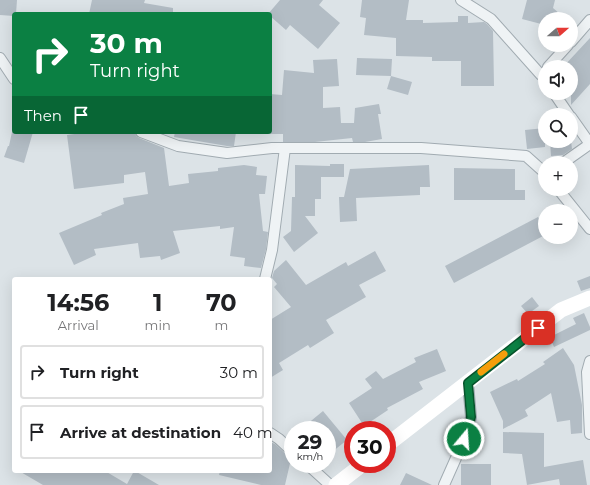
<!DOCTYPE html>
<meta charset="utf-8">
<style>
:root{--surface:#fff;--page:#f2f2f2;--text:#202124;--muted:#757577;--line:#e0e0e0}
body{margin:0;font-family:Montserrat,sans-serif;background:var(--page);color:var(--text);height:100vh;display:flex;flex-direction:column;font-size:15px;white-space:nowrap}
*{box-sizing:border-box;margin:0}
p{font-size:13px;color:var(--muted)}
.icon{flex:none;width:22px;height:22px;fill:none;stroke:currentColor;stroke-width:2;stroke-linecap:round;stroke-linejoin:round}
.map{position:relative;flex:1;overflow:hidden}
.sheet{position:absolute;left:12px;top:277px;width:260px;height:196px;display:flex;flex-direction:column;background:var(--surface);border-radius:4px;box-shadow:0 4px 16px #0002}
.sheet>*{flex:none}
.hud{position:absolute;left:12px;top:12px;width:260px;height:122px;border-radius:4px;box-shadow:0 4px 16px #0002;background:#0b8043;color:#fff;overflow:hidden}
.needle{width:26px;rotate:70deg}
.fabs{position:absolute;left:538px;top:12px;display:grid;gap:8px}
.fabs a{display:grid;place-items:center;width:40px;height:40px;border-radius:50%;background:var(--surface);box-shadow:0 4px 16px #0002;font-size:20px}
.speed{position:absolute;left:284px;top:421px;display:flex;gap:8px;font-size:20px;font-weight:700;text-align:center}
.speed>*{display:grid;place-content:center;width:52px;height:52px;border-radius:50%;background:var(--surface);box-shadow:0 4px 16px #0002;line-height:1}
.speed small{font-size:10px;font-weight:400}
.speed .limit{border:6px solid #d22;background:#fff;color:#111}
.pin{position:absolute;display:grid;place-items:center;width:34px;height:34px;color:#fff;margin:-17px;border-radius:8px;box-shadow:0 2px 6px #0006}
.me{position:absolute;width:44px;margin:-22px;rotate:18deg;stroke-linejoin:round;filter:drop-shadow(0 0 3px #0008)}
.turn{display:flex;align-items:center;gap:14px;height:84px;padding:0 12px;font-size:18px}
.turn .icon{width:52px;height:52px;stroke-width:2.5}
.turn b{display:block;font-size:28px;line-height:34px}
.then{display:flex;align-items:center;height:38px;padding:0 12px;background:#0003;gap:8px;font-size:15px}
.eta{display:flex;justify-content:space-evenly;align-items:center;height:68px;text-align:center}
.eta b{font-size:24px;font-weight:700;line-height:28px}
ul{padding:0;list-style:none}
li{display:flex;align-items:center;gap:12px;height:54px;margin:0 8px 6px;padding:0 4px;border:2px solid var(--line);border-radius:4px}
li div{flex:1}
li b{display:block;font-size:15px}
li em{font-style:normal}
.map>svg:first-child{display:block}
.building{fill:#b3bdc5}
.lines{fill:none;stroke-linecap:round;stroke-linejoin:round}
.street-casing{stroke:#a1abb1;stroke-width:12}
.street{stroke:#eff3f5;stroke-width:10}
.secondary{stroke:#fff;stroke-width:15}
.route-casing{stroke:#07532c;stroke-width:10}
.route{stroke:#0b8043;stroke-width:7}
.slow{stroke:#f59e0b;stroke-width:7}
</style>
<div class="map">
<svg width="590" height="485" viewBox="0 0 590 485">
<rect width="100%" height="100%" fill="#dce3e7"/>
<path class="building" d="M0,0H17L16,14H14V16L0,15Z
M92,0H145L144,3L173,8V14H89Z
M280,0H323L319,5L340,23L318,49L290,25L286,30L270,16V14H268Z
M362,0H409L406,20H423V23L458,22V16H468V23L484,22L487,24L493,31L494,86H461V61H432V57L396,56V38L364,35L366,18L360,17Z
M527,0H555L553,8L566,19H545V25L522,19Z
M590,38V84L571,105V67H563Z
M357,58L392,59L391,76L356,75Z
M337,59L339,86L323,87V108L340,107L341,123H354L355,108L379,104L381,114H378L382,139L365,142H353L352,138L315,142H283V134H270V94L282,95L284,70L314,73L313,60Z
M391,76L412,82L408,95L387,89Z
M545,128V147L527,149L525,130Z
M12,132H33L24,163L4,157L8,146H9Z
M89,132H135L136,136L139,138L164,148L169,186L189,183L188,174L218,171V168L244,165L257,167L256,175L267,176L265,194H259L263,231L268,232L266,249L261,268L244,266L245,258L230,256L234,227L220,229V226L173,231L180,253L161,260L160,256L140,258L138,243L94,249L96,255L74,265L59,233L102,215L101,213L124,204L123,198L148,194L145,172L124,175V183L74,189L67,135Z
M175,132H236L234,146H227L174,137Z
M550,141H571L572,149L563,155L551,156Z
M330,164H344V177H321V199H315V216H305L318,233L294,252L283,237L291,231L292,197H295V165L330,166Z
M429,165L430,187H420V195L356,198L357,221L340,222L339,197H344L350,169Z
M454,168L515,169V190H525V200H454Z
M538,217L545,231V235L454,283L445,266Z
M375,251L386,271L359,285L366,297L326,320L334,333L310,348L308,345L279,363L283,370L270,378V320L291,307L274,287L277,284L272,278L274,271L286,260L306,285L346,262L348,266Z
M590,276V288L581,291L577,281Z
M532,297L539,306L528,314L521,306Z
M584,313L590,327V330L554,347L550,337L576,324L573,318Z
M563,348L574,365L582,405V433L571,434L570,420L557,422L551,393L525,410L528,416L503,429V421L490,392L517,379L518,381L545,364L543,362Z
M437,349L446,371L419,382L423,389L387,408L388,410L364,426L349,403L372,388L365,379L376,371L383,379L416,362L414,358Z
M323,411L347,440L327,456V430H300Z
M503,432L544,433V467L583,460L587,485H560L559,479L527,485L522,454L503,453Z
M270,442L275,444L291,459L285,485H261L219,475L220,471H270Z
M461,464H491V485H461Z
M19,471H105L127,484L134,471H135L159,485H43Z
M406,473L432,485H400Z"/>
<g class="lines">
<g class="street-casing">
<path id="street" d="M461,0L491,19L541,75
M571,42L590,20
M0,58L14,79
M548,67L568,45
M554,93L569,115
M571,117L590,144
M141,132L178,146L227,153L272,148H421L526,156L545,173
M563,163L590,144
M558,189L590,229
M265,279L272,250L285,148
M590,361L587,372L590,434
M270,433L279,439L293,452
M307,464L330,485
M444,485L468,431L471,417L468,383"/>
</g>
<use href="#street" class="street"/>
<path class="secondary" d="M387,445L561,310L590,298
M336,485L363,464"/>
</g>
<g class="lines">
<g class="route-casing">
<path id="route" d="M464,439L468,431L471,417L468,383L538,328"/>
</g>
<use href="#route" class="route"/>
<path class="slow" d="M481,372L504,354"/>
</g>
</svg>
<div class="fabs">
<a><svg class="needle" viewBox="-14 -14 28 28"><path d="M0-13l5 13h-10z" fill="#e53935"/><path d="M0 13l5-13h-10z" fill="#757577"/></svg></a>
<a><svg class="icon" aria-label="sound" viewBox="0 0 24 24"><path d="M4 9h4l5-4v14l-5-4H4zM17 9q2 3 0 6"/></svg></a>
<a><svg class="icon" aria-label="search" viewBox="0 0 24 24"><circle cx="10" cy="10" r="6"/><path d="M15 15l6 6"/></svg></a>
<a>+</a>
<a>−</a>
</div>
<div class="speed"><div>29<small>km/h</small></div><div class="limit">30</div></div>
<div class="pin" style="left:538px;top:328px;background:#d93025"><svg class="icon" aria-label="arrive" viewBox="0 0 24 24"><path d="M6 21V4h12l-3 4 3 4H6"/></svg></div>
<svg class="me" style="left:464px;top:439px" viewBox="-20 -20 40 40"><circle r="17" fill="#0b8043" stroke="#fff" stroke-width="3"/><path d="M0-11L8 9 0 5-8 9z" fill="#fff"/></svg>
<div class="hud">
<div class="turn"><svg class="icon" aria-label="right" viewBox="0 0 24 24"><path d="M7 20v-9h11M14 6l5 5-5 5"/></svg><div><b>30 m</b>Turn right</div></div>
<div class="then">Then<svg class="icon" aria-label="arrive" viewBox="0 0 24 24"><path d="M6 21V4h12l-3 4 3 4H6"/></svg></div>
</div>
<section class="sheet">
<div class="eta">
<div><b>14:56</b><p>Arrival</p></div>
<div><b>1</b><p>min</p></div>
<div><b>70</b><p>m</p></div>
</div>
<ul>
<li><svg class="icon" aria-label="right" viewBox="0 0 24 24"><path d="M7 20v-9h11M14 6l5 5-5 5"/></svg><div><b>Turn right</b></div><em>30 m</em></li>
<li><svg class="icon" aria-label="arrive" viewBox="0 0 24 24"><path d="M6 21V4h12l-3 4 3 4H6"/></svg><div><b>Arrive at destination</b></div><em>40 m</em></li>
</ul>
</section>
</div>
